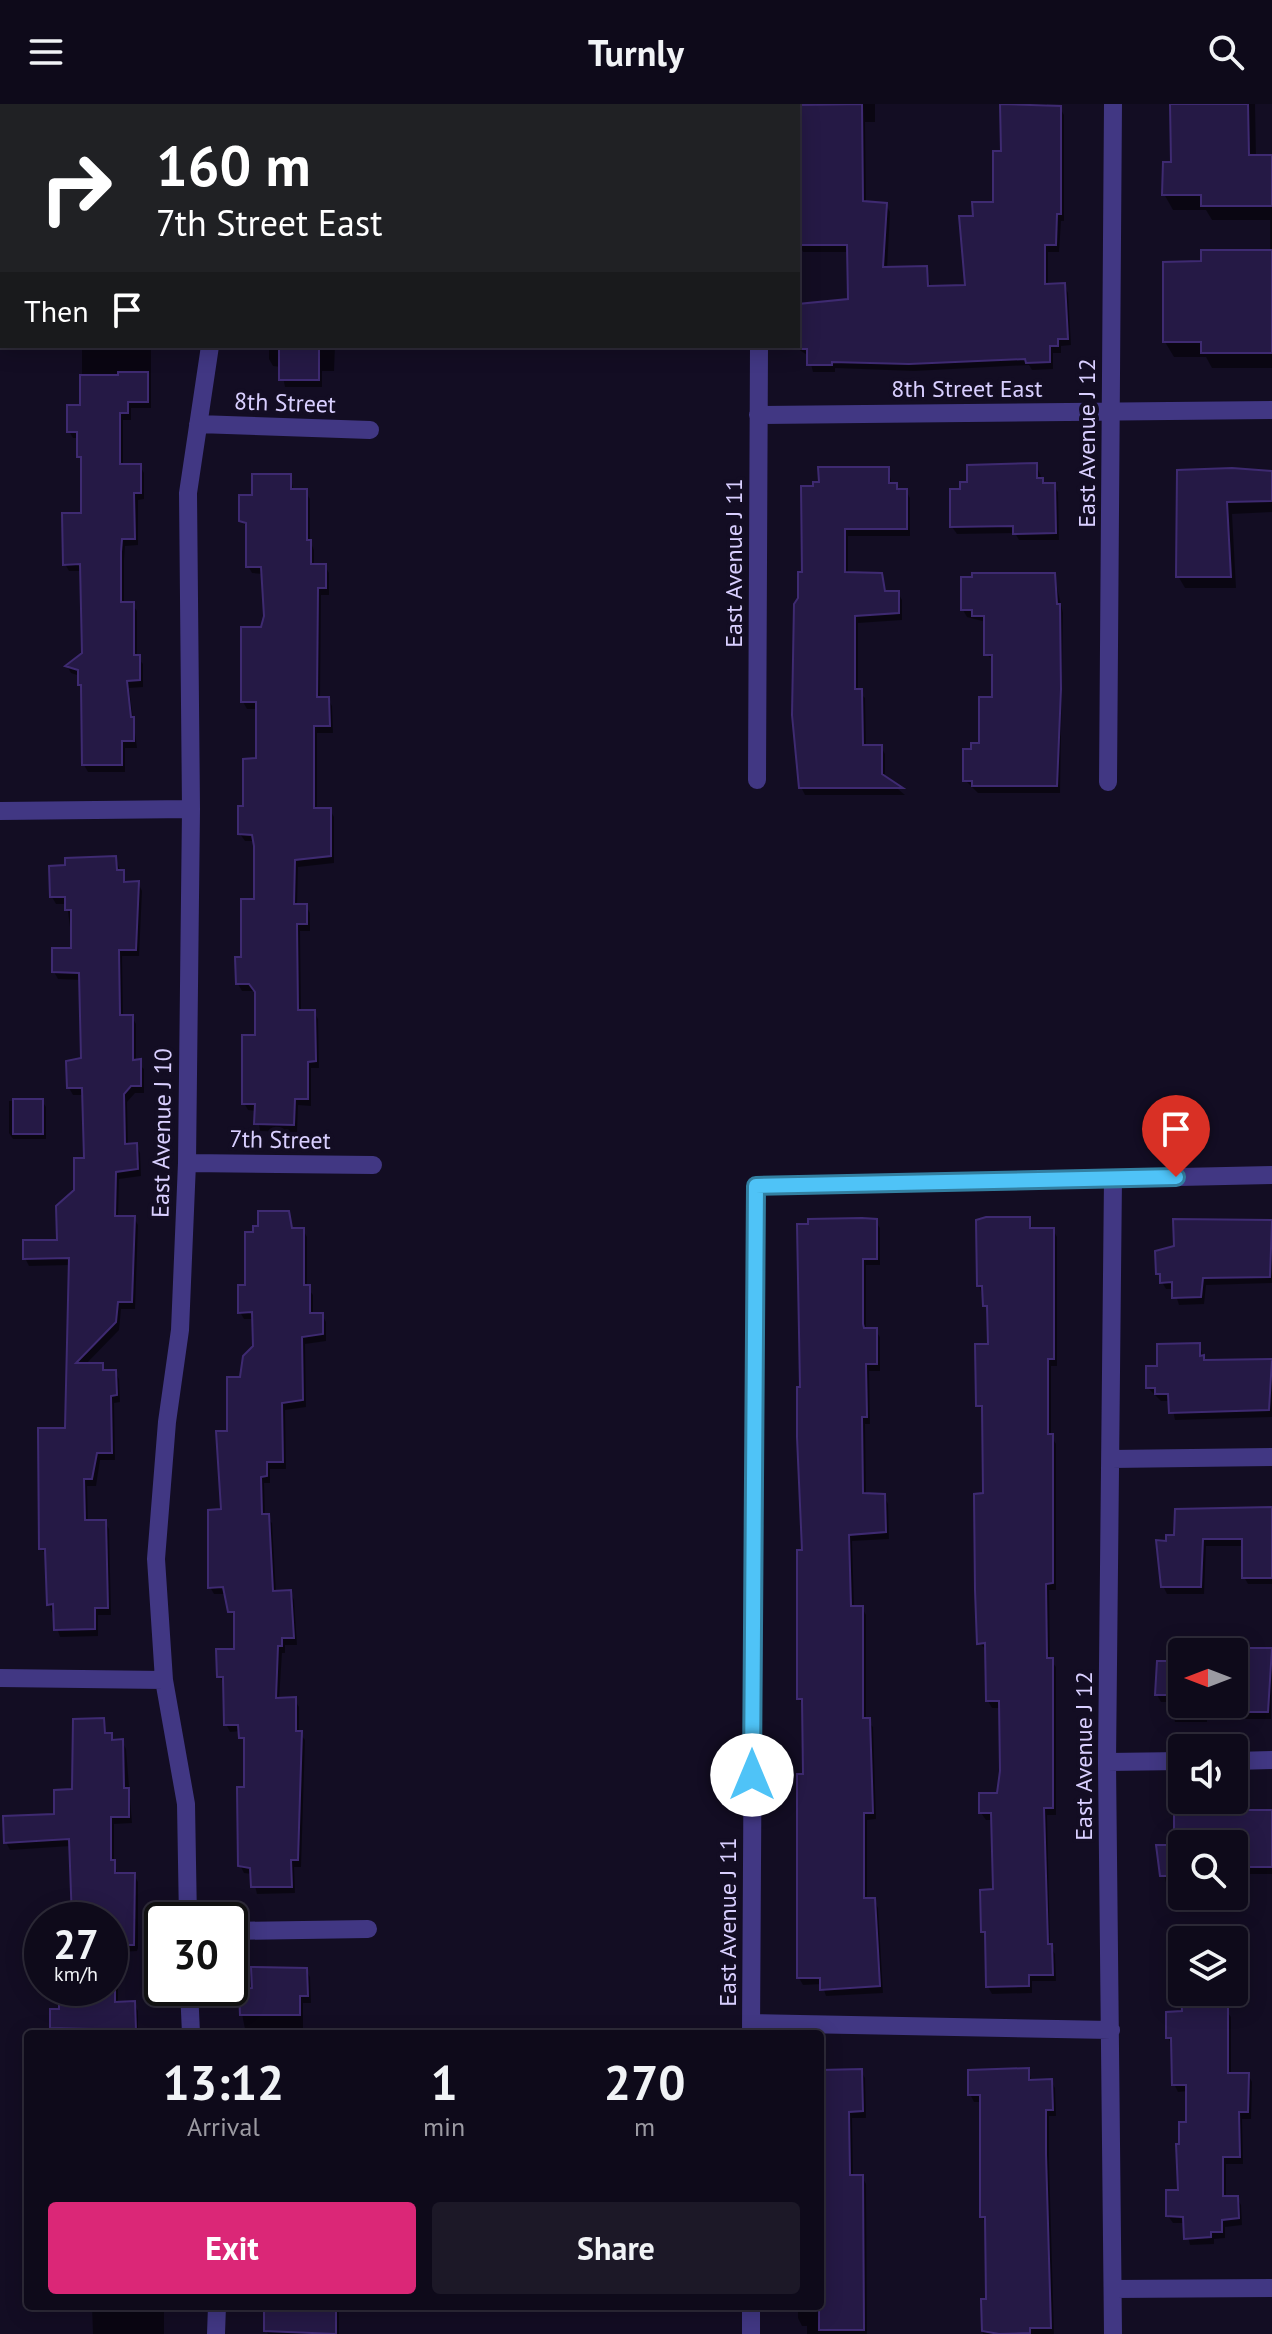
<!DOCTYPE html>
<style>
:root{--surface:#0e0a1a;--page:#1c1827;--text:#f1f3f6;--muted:#9b9aa2;--line:#2e2b39;--accent:#db2777}
body{margin:0;font-family:"PT Sans",sans-serif;background:var(--page);color:var(--text);height:100vh;display:flex;flex-direction:column;font-size:30px;white-space:nowrap}
*{box-sizing:border-box;margin:0}
p{font-size:26px;color:var(--muted)}
.icon{flex:none;width:44px;height:44px;fill:none;stroke:currentColor;stroke-width:2;stroke-linecap:round;stroke-linejoin:round}
.map{position:relative;flex:1;overflow:hidden}
.panel{position:absolute;left:24px;top:1926px;width:800px;height:280px;display:flex;flex-direction:column;background:var(--surface);border-radius:8px;box-shadow:0 4px 20px #0003,0 0 0 2px var(--line)}
.panel>*{flex:none}
.top-card{position:absolute;left:0px;top:0px;width:800px;height:244px;box-shadow:0 4px 20px #0003,0 0 0 2px var(--line);background:#202124;color:#fff;overflow:hidden}
.needle{width:52px;rotate:270deg}
.fabs{position:absolute;left:1168px;top:1534px;display:grid;gap:16px}
.fabs a{display:grid;place-items:center;width:80px;height:80px;border-radius:8px;background:var(--surface);box-shadow:0 4px 20px #0003,0 0 0 2px var(--line);font-size:40px}
.speed{position:absolute;left:24px;top:1798px;display:flex;gap:16px;font-size:40px;font-weight:700;text-align:center}
.speed>*{display:grid;place-content:center;width:104px;height:104px;border-radius:50%;background:var(--surface);box-shadow:0 4px 20px #0003,0 0 0 2px var(--line);line-height:1}
.speed small{font-size:20px;font-weight:400}
.speed .limit{border:4px solid #111;border-radius:12px;background:#fff;color:#111}
.pin{position:absolute;display:grid;place-items:center;width:68px;height:68px;color:#fff;margin:-82px -34px;border-radius:50% 50% 50% 0;rotate:-45deg;box-shadow:0 0 8px #0007}
.pin .icon{rotate:45deg}
.me{position:absolute;width:88px;margin:-44px;rotate:0deg;stroke-linejoin:round;filter:drop-shadow(0 0 6px #0008)}
.turn{display:flex;align-items:center;gap:28px;height:168px;padding:0 24px;font-size:36px}
.turn .icon{width:104px;height:104px;stroke-width:2.5}
.turn b{display:block;font-size:56px;line-height:68px}
.then{display:flex;align-items:center;height:76px;padding:0 24px;background:#0003;gap:16px;font-size:30px}
.eta{display:flex;justify-content:space-evenly;align-items:center;height:136px;text-align:center}
.eta b{font-size:48px;font-weight:600;line-height:56px}
.cta{display:flex;gap:16px;margin-top:auto;padding:16px 24px}
.cta a{flex:1;height:92px;border-radius:8px;background:var(--accent);color:#fff;font-size:32px;font-weight:600;line-height:92px;text-align:center}
.cta a+a{background:var(--page);color:var(--text)}
header{display:flex;justify-content:space-between;align-items:center;height:104px;padding:0 24px;background:var(--surface);font-size:36px;font-weight:600}
.map>svg:first-child{display:block}
.shadow{fill:#0007}
.building{fill:#251945;stroke:#3e2a71;stroke-width:2}
.lines{fill:none;stroke-linecap:round;stroke-linejoin:round}
.street{stroke:#413783;stroke-width:18}
.route-casing{stroke:#337fa1;stroke-width:20}
.route{stroke:#4fc3f7;stroke-width:14}
.labels{text-anchor:middle;stroke-width:8;stroke-linejoin:round;paint-order:stroke}
.street-label{font-size:24px;fill:#d9cfff;stroke:#130d23}
</style>
<header><svg class="icon" aria-label="menu" viewBox="0 0 24 24"><path d="M4 6h16M4 12h16M4 18h16"/></svg>Turnly<svg class="icon" aria-label="search" viewBox="0 0 24 24"><circle cx="10" cy="10" r="6"/><path d="M15 15l6 6"/></svg></header>
<div class="map">
<svg width="1272" height="2230" viewBox="0 0 1272 2230">
<rect width="100%" height="100%" fill="#130d23"/>
<path class="shadow" d="M76,0H150L151,2H76Z
M270,0H316V2H270Z
M810,0H875V18H865L866,100L886,101L890,108L887,165L926,164L931,184L967,183L975,114L995,100L1003,49L1002,0H1047V4H1060L1064,11V117H1061L1059,148H1048V182L1064,181L1068,189L1071,241L1061,242V249H1053V265L1032,266L1029,261L914,267L835,264V268H813L809,252L793,242H798V201L850,197L849,148H803L799,140L798,3Z
M1172,0H1255L1256,53H1272V264H1212L1206,253H1174L1165,238L1203,159L1270,148V116H1212L1206,106H1173L1164,90L1173,60Z
M78,242H156L151,244V304H131V316H123V362H140L144,369V395L138,396V441L125,442L124,456V500H132L137,507V553L143,560V583L129,584L137,644H125V668H88L84,661L83,585L80,572L71,569L67,562L84,550L82,467H69L65,460L83,411L79,334H73L69,327L82,303V245Z
M269,242H335L334,267H322V283H285L281,263L273,262L269,255Z
M1036,361L1045,381H1053L1058,388L1059,436H1019L1015,429L957,430L952,423Z
M888,365L892,381L906,387L910,394V432H848V470L881,471L887,489H898L902,496V516L858,519V587L865,594L866,643H881L885,650V674L905,691H805L801,683L800,470Z
M1272,367V408L1232,410L1236,484H1185L1178,472L1179,368Z
M290,372L294,387H305L310,395V437L314,446V462H325L329,469V491H321L320,595H328L332,602L333,629H317V706H330L334,713V759L298,763L297,802H306L310,809V827H300L301,908H314L318,915L319,964H311V1002L298,1001L297,1028L260,1027L257,1007L248,1006L244,999L257,933L255,887H242L238,880L256,797L255,737H245L240,730L258,655V605H247L243,598L263,525V470L252,469L248,462V425L241,416L254,393Z
M1054,471L1063,509L1060,689H978L965,676L973,647L981,641L994,595V557L986,550V518L967,513L963,506Z
M115,755L127,780L138,779L142,787L139,852H122L123,913H132L136,920V958L144,965V989H135L127,998L128,1042L136,1041L140,1049L141,1072L119,1075L118,1114H134L138,1121L135,1205H121L119,1226L85,1261H102L105,1268H115L119,1275L120,1298L114,1299L115,1356H100L96,1382H87L88,1418H105L109,1425L111,1511H98V1532L60,1533L49,1500L48,1452L41,1445L67,1326L70,1161L29,1162L25,1154L59,1137L86,1056L84,991H73L69,984L83,956L81,876L58,875L54,868L73,846L67,800H56L52,793Z
M9,997H42L46,1003V1035H13L9,1029Z
M288,1109L294,1126H303L307,1133V1183L313,1191V1211H322L326,1218V1237L305,1240L306,1303L285,1306L286,1365H270V1379H264L265,1412L272,1419L276,1489L290,1488L294,1496L297,1541H285V1549H282L279,1596L294,1595L299,1603V1629L305,1636L301,1763H294L295,1789L257,1790L252,1770L244,1769L240,1761L246,1685L245,1641L241,1627L230,1628L226,1620L225,1580L219,1573L236,1547L234,1515L227,1490H214L210,1483L223,1407L229,1329L255,1243L254,1215H244L240,1208L255,1130Z
M1029,1115L1033,1126H1053L1057,1133V1262H1051V1332L1056,1340V1486H1049L1050,1556L1056,1563V1711H1047L1050,1842L1055,1850L1056,1877H1032V1889L992,1890L988,1883L982,1788L995,1787L993,1716H986L981,1709L999,1691L1001,1604H992L988,1597L987,1546L979,1539L985,1391L984,1308L978,1301L990,1242L989,1209L979,1182Z
M1272,1115V1179L1206,1181L1204,1200L1179,1201L1174,1185H1166L1162,1178L1176,1143L1175,1117Z
M875,1117L880,1124V1161H866V1226H875L880,1233V1267H869L870,1320H865L866,1391L884,1392L888,1400L889,1435L852,1437L854,1504H862L866,1511V1616L873,1623L876,1715L867,1716V1796H874L878,1804L883,1889L826,1892L822,1880L803,1881L799,1874L805,1672L803,1602L799,1595L804,1448L802,1285Z
M1199,1241L1206,1258L1272,1257V1313L1175,1316L1171,1297H1161L1148,1284L1159,1264Z
M1272,1406V1480H1248L1244,1473V1442H1206L1204,1490H1167L1163,1482L1168,1439Z
M1243,1546L1272,1547L1271,1615H1246L1242,1608Z
M1182,1558V1600H1207V1618H1175L1171,1598H1161L1157,1591Z
M103,1616L107,1631L115,1638L122,1637L126,1645L132,1719L114,1720V1759L118,1771H134L138,1778V1844L137,1847L122,1848V1862H118V1900L134,1899L138,1907V1930H56L52,1924L61,1907V1884H110V1816H74L71,1742L10,1746L6,1738L56,1712L74,1687Z
M1272,1708V1770H1234V1740H1182V1789H1174L1166,1779L1158,1742Z
M1212,1827L1216,1836H1182V1867H1178L1174,1859V1828Z
M1234,1844L1236,1867L1234,1868Z
M306,1866L310,1873L311,1899H303V1930H246L242,1910Z
M1183,1888H1224L1225,1905L1231,1913V1971H1248L1252,1978L1251,2015H1242L1243,2060H1226V2094H1237L1241,2101L1242,2121L1225,2123V2134L1214,2135V2140L1190,2141L1185,2119H1173L1168,2112L1180,2088L1188,2020V1987L1178,1988L1174,1980L1172,1941L1168,1934L1184,1909Z
M1028,1966L1032,1977H1051L1055,1984L1056,2012H1049V2058L1054,2230H983V2197H988L986,2120L982,2113V1998H974L970,1990Z
M861,1967L865,1974L866,2014H852L853,2073H862L866,2080L867,2230H807V2222H802L798,2214V2202H820V1968Z
M92,2202H164V2230H93Z
M335,2202L339,2209V2230H268L266,2227Z"/>
<path class="building" d="M862,0L863,97L887,99L883,163L927,162L928,182L965,181L959,112H973L972,98H993V47H1001L1000,0L1061,2V110H1057L1056,141H1045V180L1065,179L1068,235H1058V242H1050V258L1026,259L1025,255L909,260L832,258V261H807V245H800L798,238V200L848,195L847,141H798V1Z
M1170,0H1248L1249,51H1272V102H1201V91H1162L1163,58H1171Z
M1201,146H1272V249H1201V238H1163V158L1201,157Z
M279,242H319V276H279Z
M118,268H148V298H128V309H120V360H141V389H134L135,435H122L121,448V498H134V551H140V576L127,577L131,613H134V637H122V661H82L81,581H78V566L65,562L82,549L80,460L63,461L62,409H81V353H77V328H67V301H80V271H118Z
M1037,359V374H1043V379H1055L1056,429L1013,430V422L950,423V385H960V378H967V361Z
M818,363H889V379H897V385H907V425H845V468L882,469L885,487H899V509L855,512V585H862L863,641H882V670L903,684H799L792,611L794,500L798,494V468H802L801,382H813V378H819Z
M1232,364L1272,367V397L1227,398L1231,473H1176L1177,366Z
M252,370H291V385H307V436H311V460H326V484H318L317,593H329L330,622H314V704H331V752L295,756L294,800H307V820H297L298,906H315L316,957L308,958V995H295L294,1021L254,1020L255,1000H242V931H255V888L249,880H236L235,853H241V795H254V742L252,731L238,730V702H243V655L256,654V598H241V523H261L264,512L261,463H246V419L239,417V391H252Z
M972,469H1055L1057,500H1060L1061,585L1057,682H972V677H963V645H971V639H979V593H992V551H984V512H972V506H961V473H972Z
M116,752L117,766H124V778L139,777L136,846H119L120,911H133V956L141,955V982H131L124,990L125,1040L137,1039L138,1065L116,1068L115,1112H135L132,1198H118L116,1218L76,1259H103V1266H116L117,1291L111,1292L112,1349H97L92,1375H84L85,1416H106L108,1504H95V1525L54,1526L53,1500L47,1501L45,1445H39L38,1324H65L69,1154L23,1155V1136H57L56,1102L74,1086V1054H84L82,984H67L66,957L81,954L79,869L52,868V844H71V806H65V793H50L49,762L65,761V754Z
M13,995H43V1030H13Z
M258,1107H289L292,1124H304V1181H310V1209H323V1230L302,1233L303,1296L282,1299L283,1358H267V1372L261,1373L262,1410H269L273,1487L291,1486L294,1534H282V1542H278L276,1594L296,1593V1627H302L298,1756H291L292,1783H251L250,1764L238,1762L237,1683H244V1634H239L238,1621H224L223,1573H217L216,1545H234V1508H228L223,1483L208,1484V1406L221,1405L216,1327H227V1273H240L243,1252L253,1242L252,1208L238,1209V1181H245V1128H253V1122H258Z
M986,1113H1030V1124H1054V1255H1048V1330H1053V1479L1046,1480L1047,1554H1053V1704H1044L1048,1840H1052L1053,1871H1029V1882L986,1883L985,1828H981L980,1786L993,1785L991,1709H979V1689H997L1000,1667L999,1597H986L985,1539L977,1540L975,1486L974,1390L983,1389L982,1302H976L975,1240H988L987,1202H983L982,1182H977L976,1116Z
M862,1114L877,1115V1155H863V1220L864,1224H877V1260H866L867,1313H862L863,1389L885,1390L886,1428L849,1431L851,1502H863V1614H870L873,1709H864V1794H875L880,1882L820,1886V1874H797V1670H803L802,1595H797V1446H802L797,1333V1283H800L797,1120H808V1115Z
M1173,1115L1272,1116L1270,1173L1203,1174L1201,1193L1172,1194V1178L1160,1179V1170H1156L1155,1147L1174,1142Z
M1200,1239V1252L1204,1251V1256L1272,1255L1269,1306L1169,1309L1168,1290H1155V1284H1146V1262H1157V1240Z
M1272,1403V1474H1242V1435H1203L1201,1483H1161L1156,1436L1166,1437V1431H1174L1175,1405Z
M1241,1544H1272L1268,1608H1234V1578H1241Z
M1157,1557H1182V1591H1155Z
M104,1614L105,1629H112V1636L123,1635L124,1684H129V1713H111V1756H115V1769H135L134,1841H110V1816H72L69,1735L4,1739L3,1712L54,1710V1686L72,1685L73,1615Z
M1227,1706H1272V1763H1239V1740H1174V1709H1227Z
M1156,1741H1182V1772H1160Z
M251,1863L307,1864L308,1892H300V1911H240L239,1886L252,1884Z
M59,1884H115V1898L135,1897L136,1926L50,1924V1905H59Z
M1181,1888L1221,1891L1222,1902L1228,1903V1969H1249L1248,2008H1239L1240,2053H1223V2092H1238L1239,2114L1222,2116V2128H1211V2133L1184,2135L1183,2113L1166,2112V2086H1178L1176,2040H1179V2018H1186V1981H1172L1171,1934H1166V1908L1182,1907Z
M1029,1964V1976L1052,1975L1053,2006H1046V2050L1051,2224H1030V2229L999,2230L982,2227L981,2195H986L985,2113H980V1991H968V1966Z
M862,1965L863,2007L849,2008L850,2071H863L864,2226H819L820,1966Z
M264,2202H336V2230L264,2227Z"/>
<g class="lines">
<path class="street" d="M204,0L205,2
M760,2V0
M758,311L1272,306
M198,320L370,326
M757,676L759,242
M1108,678L1113,0
M0,707L191,705
M187,1059L373,1061
M1113,1074L1107,1658L1113,2230
M1111,1355L1272,1353
M0,1574L164,1576
M1234,1657L1272,1656
M1107,1658L1182,1657
M188,1816L186,1700L164,1576L156,1455L167,1318L180,1226L187,1059L191,705L188,389L210,242
M230,1827L368,1825
M189,1884L191,1930
M751,1919L1111,1926
M751,1930L756,1082L1272,1071
M1113,2185L1272,2184
M751,2202V2230
M216,2230L217,2202"/>
</g>
<g class="lines">
<g class="route-casing">
<path id="route" d="M752,1671L756,1082L1176,1073"/>
</g>
<use href="#route" class="route"/>
</g>
<g class="labels">
<g class="street-label">
<text x="967" y="293">8th Street East</text>
<text transform="translate(285 299) rotate(2)" y="8">8th Street</text>
<text transform="translate(1087 339) rotate(-90)" y="8">East Avenue J 12</text>
<text transform="translate(734 459) rotate(-90)" y="8">East Avenue J 11</text>
<text transform="translate(162 1029) rotate(-89)" y="8">East Avenue J 10</text>
<text transform="translate(280 1036) rotate(1)" y="8">7th Street</text>
<text transform="translate(1084 1652) rotate(-90)" y="8">East Avenue J 12</text>
<text transform="translate(728 1818) rotate(-90)" y="8">East Avenue J 11</text>
</g>
</g>
</svg>
<div class="fabs">
<a><svg class="needle" viewBox="-14 -14 28 28"><path d="M0-13l5 13h-10z" fill="#e53935"/><path d="M0 13l5-13h-10z" fill="#9b9aa2"/></svg></a>
<a><svg class="icon" aria-label="sound" viewBox="0 0 24 24"><path d="M4 9h4l5-4v14l-5-4H4zM17 9q2 3 0 6"/></svg></a>
<a><svg class="icon" aria-label="search" viewBox="0 0 24 24"><circle cx="10" cy="10" r="6"/><path d="M15 15l6 6"/></svg></a>
<a><svg class="icon" aria-label="layers" viewBox="0 0 24 24"><path d="M12 4l9 5-9 5-9-5zM3 14l9 5 9-5"/></svg></a>
</div>
<div class="speed"><div>27<small>km/h</small></div><div class="limit">30</div></div>
<div class="pin" style="left:1176px;top:1073px;background:#d93025"><svg class="icon" aria-label="arrive" viewBox="0 0 24 24"><path d="M6 21V4h12l-3 4 3 4H6"/></svg></div>
<svg class="me" style="left:752px;top:1671px" viewBox="-20 -20 40 40"><circle r="19" fill="#fff"/><path d="M0-13L10 11 0 6-10 11z" fill="#4fc3f7"/></svg>
<div class="top-card">
<div class="turn"><svg class="icon" aria-label="right" viewBox="0 0 24 24"><path d="M7 20v-9h11M14 6l5 5-5 5"/></svg><div><b>160 m</b>7th Street East</div></div>
<div class="then">Then<svg class="icon" aria-label="arrive" viewBox="0 0 24 24"><path d="M6 21V4h12l-3 4 3 4H6"/></svg></div>
</div>
<section class="panel">
<div class="eta">
<div><b>13:12</b><p>Arrival</p></div>
<div><b>1</b><p>min</p></div>
<div><b>270</b><p>m</p></div>
</div>
<div class="cta"><a>Exit</a><a>Share</a></div>
</section>
</div>
